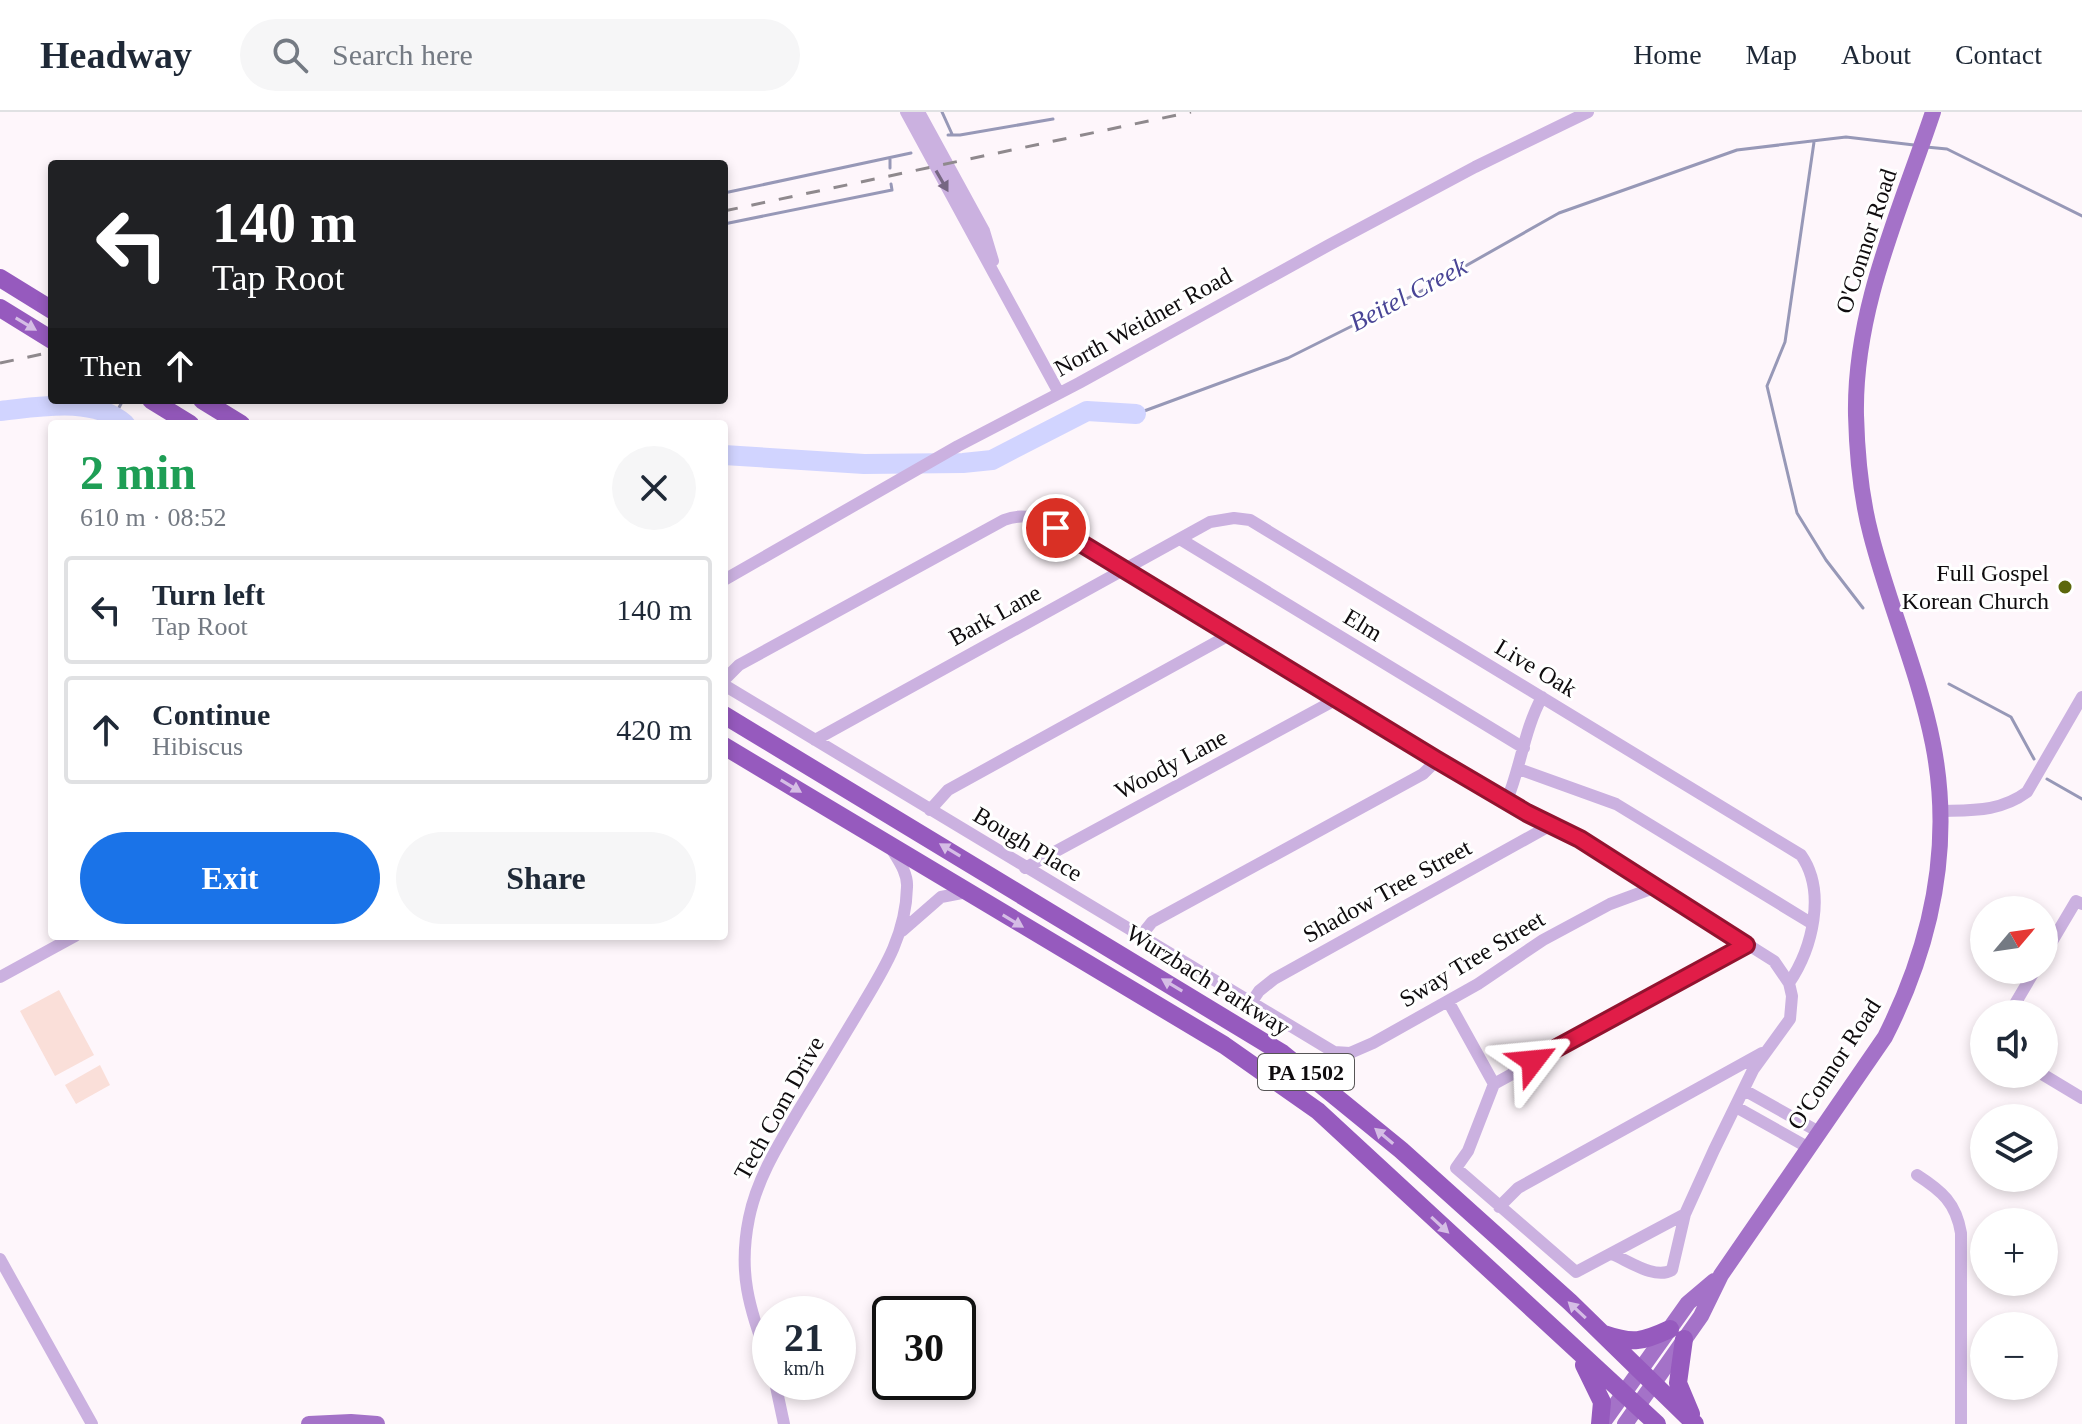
<!DOCTYPE html>
<meta charset="utf-8">
<style>
:root{--surface:#fff;--page:#f6f6f7;--text:#1f2937;--muted:#747a83;--line:#e0e1e3;--accent:#1a73e8}
body{margin:0;font-family:"Times New Roman",serif;background:var(--page);color:var(--text);height:100vh;display:flex;flex-direction:column;font-size:30px;white-space:nowrap}
*{box-sizing:border-box;margin:0}
p{font-size:26px;color:var(--muted)}
.icon{flex:none;width:44px;height:44px;fill:none;stroke:currentColor;stroke-width:2;stroke-linecap:round;stroke-linejoin:round}
.map{position:relative;flex:1;overflow:hidden}
.side{position:absolute;left:48px;top:308px;width:680px;height:520px;display:flex;flex-direction:column;background:var(--surface);border-radius:8px;box-shadow:0 4px 12px #0003}
.side>*{flex:none}
.guide{position:absolute;left:48px;top:48px;width:680px;height:244px;border-radius:8px;box-shadow:0 4px 12px #0003;background:#202124;color:#fff;overflow:hidden}
.needle{width:52px;rotate:61deg}
.controls{position:absolute;left:1970px;top:784px;display:grid;gap:16px}
.controls a{display:grid;place-items:center;width:88px;height:88px;border-radius:50%;background:var(--surface);box-shadow:0 4px 12px #0003;font-size:40px}
.speed{position:absolute;left:752px;top:1184px;display:flex;gap:16px;font-size:40px;font-weight:700;text-align:center}
.speed>*{display:grid;place-content:center;width:104px;height:104px;border-radius:50%;background:var(--surface);box-shadow:0 4px 12px #0003;line-height:1}
.speed small{font-size:20px;font-weight:400}
.speed .limit{border:4px solid #111;border-radius:12px;background:#fff;color:#111}
.pin{position:absolute;display:grid;place-items:center;width:68px;height:68px;color:#fff;margin:-34px;border:4px solid #fff;border-radius:50%;box-shadow:0 2px 8px #0007}
.me{position:absolute;width:88px;margin:-44px;rotate:61deg;stroke-linejoin:round;filter:drop-shadow(0 0 6px #0008)}
.turn{display:flex;align-items:center;gap:28px;height:168px;padding:0 32px;font-size:36px}
.turn .icon{width:104px;height:104px;stroke-width:2.5}
.turn b{display:block;font-size:56px;line-height:68px}
.then{display:flex;align-items:center;height:76px;padding:0 32px;background:#0003;gap:16px;font-size:30px}
.round{display:grid;place-items:center;flex:none;width:84px;height:84px;border-radius:42px;background:var(--page)}
.overview{display:flex;align-items:center;justify-content:space-between;height:136px;padding:0 32px}
h1{font-size:48px;font-weight:600;line-height:60px;color:#1e9e55}
.primary-button{display:flex;gap:16px;margin-top:auto;padding:16px 32px}
.primary-button a{flex:1;height:92px;border-radius:48px;background:var(--accent);color:#fff;font-size:32px;font-weight:600;line-height:92px;text-align:center}
.primary-button a+a{background:var(--page);color:var(--text)}
ul{padding:0;list-style:none}
li{display:flex;align-items:center;gap:24px;height:108px;margin:0 16px 12px;padding:0 16px;border:4px solid var(--line);border-radius:8px}
li div{flex:1}
li b{display:block;font-size:30px}
li em{font-style:normal}
header{display:flex;align-items:center;gap:48px;box-sizing:border-box;height:112px;padding:0 40px;background:var(--surface);border-bottom:2px solid var(--line)}
header strong{font-size:38px}
nav{display:flex;gap:44px;margin-inline-start:auto;font-size:28px}
.search{width:560px;height:72px;background:var(--page);display:flex;align-items:center;gap:20px;box-sizing:border-box;padding:0 28px;border-radius:44px;color:var(--muted);font-size:30px}
.map>svg:first-child{display:block}
.green{fill:#fadfd9}
.lines{fill:none;stroke-linecap:round;stroke-linejoin:round}
.stream{stroke:#9798b7;stroke-width:3}
.river{stroke:#d1d4ff;stroke-width:20}
.minor{stroke:#cbb1e0;stroke-width:12}
.major{stroke:#a472c8;stroke-width:16}
.highway{stroke:#965abe;stroke-width:18}
.rail{stroke:#8f898d;stroke-width:3;stroke-dasharray:14 14;stroke-linecap:butt}
.oneway{fill:#766782}
.oneway2{fill:#d5bde5}
.route-casing{stroke:#92132f;stroke-width:20}
.route{stroke:#e11d48;stroke-width:14}
.poi-dot{fill:#5c670c;stroke:#fff;stroke-width:3}
.labels{text-anchor:middle;stroke-width:6;stroke-linejoin:round;paint-order:stroke}
.shield{fill:#fff;stroke:#575556;stroke-width:2}
.shield-label{font-size:22px;font-weight:bold;fill:#0f0c0e}
.street-label{font-size:24px;fill:#0f0c0e;stroke:#fff}
.poi-label{font-size:24px;fill:#0f0c0e;stroke:#fff;text-anchor:end}
.water-label{font-size:26px;font-style:italic;fill:#494596;stroke:#fff}
</style>
<header>
<strong>Headway</strong>
<div class="search"><svg class="icon" aria-label="search" viewBox="0 0 24 24"><circle cx="10" cy="10" r="6"/><path d="M15 15l6 6"/></svg>Search here</div>
<nav><a>Home</a><a>Map</a><a>About</a><a>Contact</a></nav>
</header>
<div class="map">
<svg width="2082" height="1312" viewBox="0 0 2082 1312">
<rect width="100%" height="100%" fill="#fef6fb"/>
<path class="green" d="M59,878L94,943L55,964L20,899Z
M100,953L110,973L76,992L65,973Z"/>
<g class="lines">
<path class="stream" d="M942,0L952,22
M948,23H960L1053,7
M1814,30L1785,230L1767,274L1797,401L1826,448L1863,496
M1926,35L1947,37L2082,104
M890,56V47
M724,81L911,41
M724,112L892,78L891,72
M1136,302L1288,246L1416,182L1559,101L1737,38L1846,25L1914,33
M114,305L123,288
M1949,572L2011,605L2034,647
M2047,667L2082,687"/>
<path class="river" d="M0,299C39,295 93,284 125,312
M724,343L864,352L963,351L992,348L1087,299L1136,302"/>
<path class="minor" d="M906,0L1059,281
M919,0L984,119L993,149
M1180,427L1524,636
M724,468L958,334L1079,271L1329,133L1475,55L1588,0
M724,568L739,553L1004,408C1024,400 1039,407 1056,416L1527,701L1580,727L1774,849L1789,871L1792,884L1790,907L1753,958L1714,1038L1685,1102L1672,1158C1655,1168 1629,1149 1612,1142
M724,573L1334,940L1350,941L1373,931L1478,872L1543,828L1610,792L1656,775
M815,628L1210,410L1234,406L1250,408L1801,743C1827,780 1812,837 1789,871
M1519,657L1616,692L1811,811
M1507,688C1521,654 1524,618 1542,585
M930,698L948,678L1231,522
M1940,699C1972,698 2000,700 2027,680L2082,585
M1025,756L1337,587
M902,819L941,785L967,780
M1140,825L1152,810L1423,662L1437,648
M2044,843L2076,789L2082,792
M0,865L75,824
M1448,889L1494,972
M1251,891L1259,879L1274,867L1551,713
M2009,902L2035,858
M2042,962L2082,986
M1494,972L1468,1039L1456,1056L1576,1160L1685,1102
M1494,972L1746,833
M1744,978L1819,1020
M1736,995L1809,1036
M1917,1063C1942,1079 1956,1091 1961,1121V1312
M1499,1095L1518,1076L1762,941
M0,1147L92,1312
M770,1253C751,1199 737,1165 749,1106C757,1066 780,1030 800,996C821,962 842,927 863,892C886,854 906,821 907,775C908,761 898,748 891,736
M775,1270L784,1312"/>
<path class="major" d="M309,1312L351,1310L377,1312
M1602,1312L1688,1191L1714,1169
M1625,1312L1701,1204L1721,1163L1885,925C1931,834 1953,734 1933,632C1919,561 1889,493 1871,423C1861,385 1857,343 1856,303C1854,197 1900,99 1933,0"/>
<path class="highway" d="M0,166L52,198
M0,196L52,228
M151,288L190,312
M202,288L241,312
M724,603L1282,941L1401,1038L1570,1190L1695,1312
M724,634L1224,933L1318,999L1657,1312
M1604,1222C1633,1232 1642,1230 1670,1217
M1684,1227L1678,1271L1691,1302
M1584,1253L1602,1290L1600,1312"/>
<path class="rail" d="M724,99L1191,0
M0,251L52,240"/>
</g>
<defs><path id="oneway-solid" d="M-6-.8H1V-3.2L6.5 0L1 3.2V.8H-6Z" transform="scale(2)"/></defs>
<use class="oneway" href="#oneway-solid" transform="translate(942 69) rotate(60)"/>
<g class="oneway2">
<use href="#oneway-solid" transform="translate(26 212) rotate(31)"/>
<use href="#oneway-solid" transform="translate(791 674) rotate(31)"/>
<use href="#oneway-solid" transform="translate(950 738) rotate(-149)"/>
<use href="#oneway-solid" transform="translate(1013 809) rotate(31)"/>
<use href="#oneway-solid" transform="translate(1172 873) rotate(-149)"/>
<use href="#oneway-solid" transform="translate(1384 1024) rotate(-140)"/>
<use href="#oneway-solid" transform="translate(1440 1113) rotate(43)"/>
<use href="#oneway-solid" transform="translate(1577 1198) rotate(-137)"/>
</g>
<g class="lines">
<g class="route-casing">
<path id="route" d="M1056,416L1437,648L1527,701L1580,727L1746,833L1533,949"/>
</g>
<use href="#route" class="route"/>
</g>
<circle class="poi-dot" cx="2065" cy="475" r="8"/>
<g class="labels">
<rect class="shield" x="1258" y="942" width="96" height="36" rx="6"/>
<g class="shield-label">
<text x="1306" y="968">PA 1502</text>
</g>
<g class="street-label">
<text transform="translate(1866 129) rotate(-72)" y="8">O'Connor Road</text>
<text transform="translate(1143 210) rotate(-29)" y="8">North Weidner Road</text>
<text transform="translate(995 503) rotate(-29)" y="8">Bark Lane</text>
<text transform="translate(1363 513) rotate(31)" y="8">Elm</text>
<text transform="translate(1536 556) rotate(31)" y="8">Live Oak</text>
<text transform="translate(1171 652) rotate(-28)" y="8">Woody Lane</text>
<text transform="translate(1028 732) rotate(31)" y="8">Bough Place</text>
<text transform="translate(1387 779) rotate(-29)" y="8">Shadow Tree Street</text>
<text transform="translate(1472 847) rotate(-31)" y="8">Sway Tree Street</text>
<text transform="translate(1208 868) rotate(32)" y="8">Wurzbach Parkway</text>
<text transform="translate(1834 952) rotate(-57)" y="8">O'Connor Road</text>
<text transform="translate(779 996) rotate(-61)" y="8">Tech Com Drive</text>
</g>
<g class="poi-label">
<text x="2049" y="469">Full Gospel<tspan x="2049" dy="28">Korean Church</tspan></text>
</g>
<g class="water-label">
<text transform="translate(1408 182) rotate(-28)" y="9">Beitel Creek</text>
</g>
</g>
</svg>
<div class="controls">
<a><svg class="needle" viewBox="-14 -14 28 28"><path d="M0-13l5 13h-10z" fill="#e53935"/><path d="M0 13l5-13h-10z" fill="#747a83"/></svg></a>
<a><svg class="icon" aria-label="sound" viewBox="0 0 24 24"><path d="M4 9h4l5-4v14l-5-4H4zM17 9q2 3 0 6"/></svg></a>
<a><svg class="icon" aria-label="layers" viewBox="0 0 24 24"><path d="M12 4l9 5-9 5-9-5zM3 14l9 5 9-5"/></svg></a>
<a>+</a>
<a>−</a>
</div>
<div class="speed"><div>21<small>km/h</small></div><div class="limit">30</div></div>
<div class="pin" style="left:1056px;top:416px;background:#d93025"><svg class="icon" aria-label="arrive" viewBox="0 0 24 24"><path d="M6 21V4h12l-3 4 3 4H6"/></svg></div>
<svg class="me" style="left:1533px;top:949px" viewBox="-20 -20 40 40"><path d="M0-17L14 15 0 8-14 15z" fill="#e11d48" stroke="#fff" stroke-width="4"/></svg>
<div class="guide">
<div class="turn"><svg class="icon" aria-label="left" viewBox="0 0 24 24"><path d="M17 20v-9H6M10 6l-5 5 5 5"/></svg><div><b>140 m</b>Tap Root</div></div>
<div class="then">Then<svg class="icon" aria-label="ahead" viewBox="0 0 24 24"><path d="M12 20V5M6 11l6-6 6 6"/></svg></div>
</div>
<section class="side">
<div class="overview"><div><h1>2 min</h1><p>610 m · 08:52</p></div><a class="round"><svg class="icon" aria-label="close" viewBox="0 0 24 24"><path d="M6 6l12 12M18 6L6 18"/></svg></a></div>
<ul>
<li><svg class="icon" aria-label="left" viewBox="0 0 24 24"><path d="M17 20v-9H6M10 6l-5 5 5 5"/></svg><div><b>Turn left</b><p>Tap Root</p></div><em>140 m</em></li>
<li><svg class="icon" aria-label="ahead" viewBox="0 0 24 24"><path d="M12 20V5M6 11l6-6 6 6"/></svg><div><b>Continue</b><p>Hibiscus</p></div><em>420 m</em></li>
</ul>
<div class="primary-button"><a>Exit</a><a>Share</a></div>
</section>
</div>
